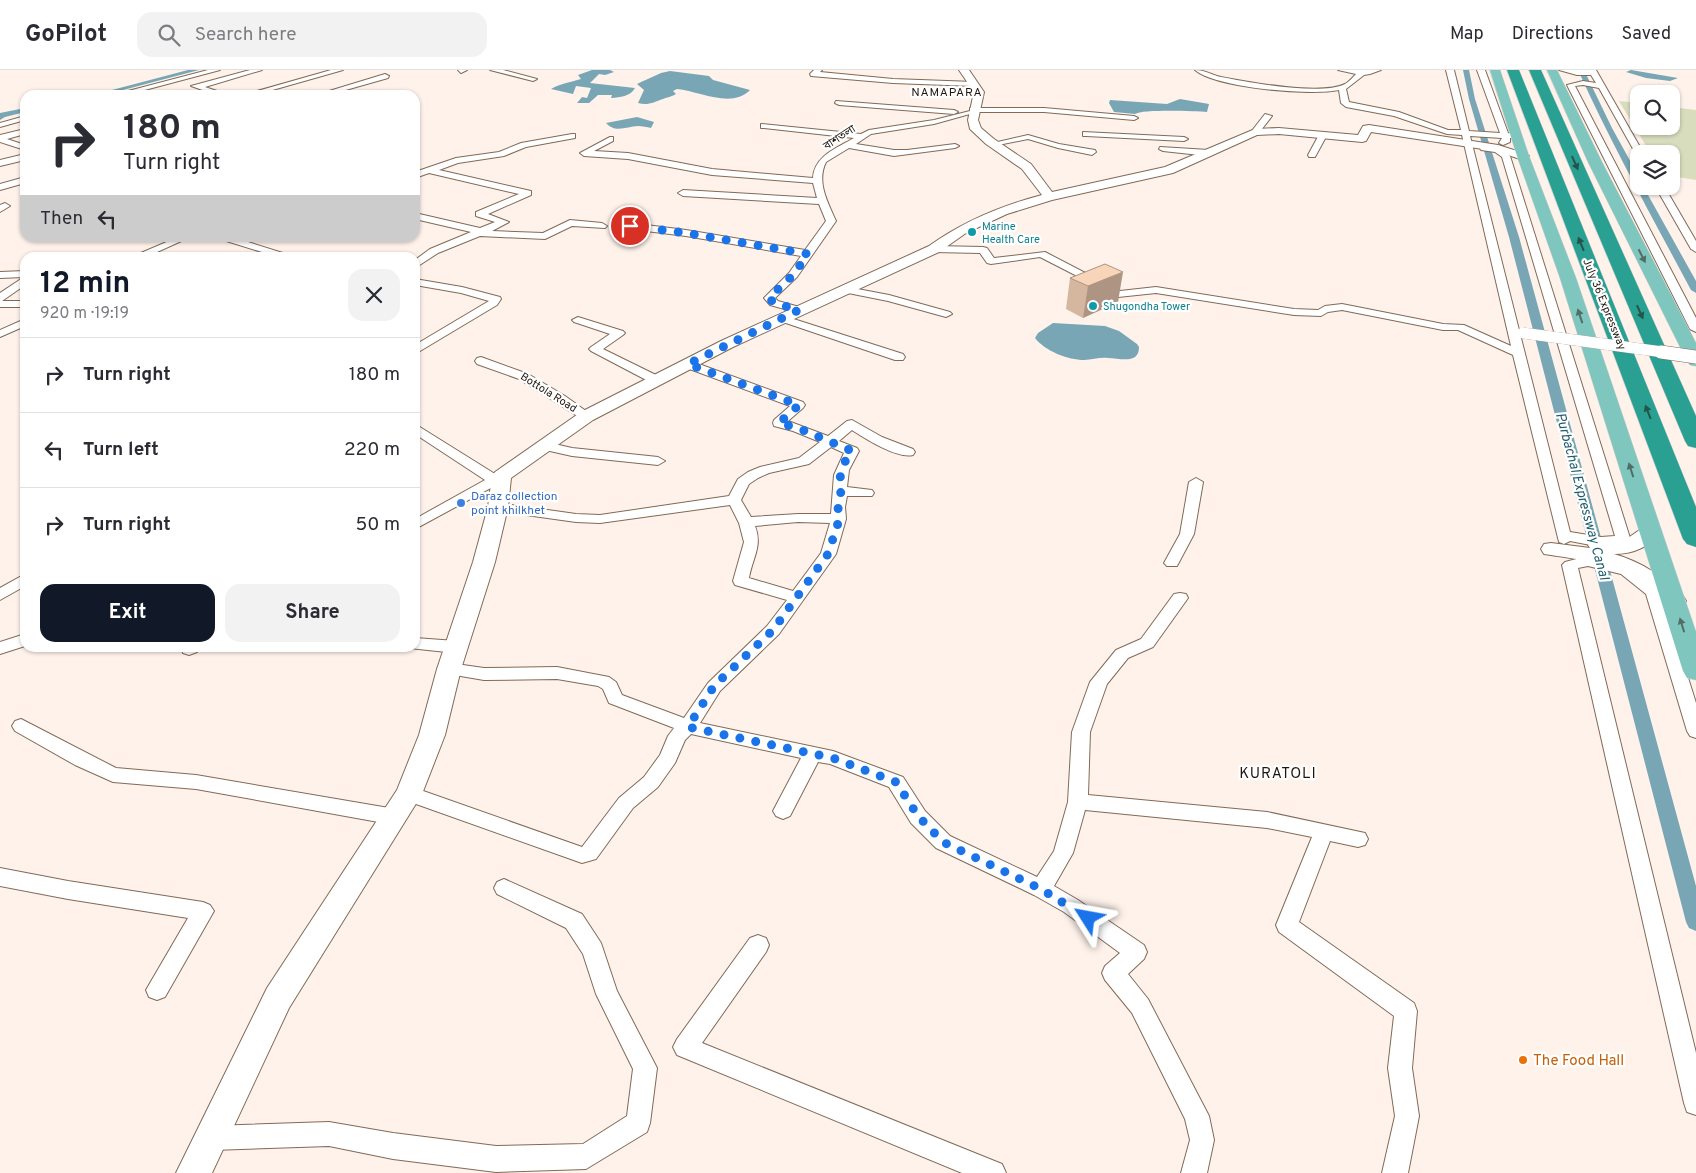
<!DOCTYPE html>
<meta charset="utf-8">
<style>
:root{--surface:#fff;--page:#f2f2f3;--text:#2b2b33;--muted:#7c7c81;--line:#e1e1e2;--accent:#111827}
body{margin:0;font-family:Overpass,"Noto Sans Bengali",sans-serif;background:var(--page);color:var(--text);height:100vh;display:flex;flex-direction:column;font-size:19px;white-space:nowrap}
*{box-sizing:border-box;margin:0}
p{font-size:16px;color:var(--muted)}
.icon{flex:none;width:28px;height:28px;fill:none;stroke:currentColor;stroke-width:2;stroke-linecap:round;stroke-linejoin:round}
.map{position:relative;flex:1;overflow:hidden}
.side{position:absolute;left:20px;top:182px;width:400px;height:400px;display:flex;flex-direction:column;background:var(--surface);border-radius:15px;box-shadow:0 1px 4px #0004}
.side>*{flex:none}
.banner{position:absolute;left:20px;top:20px;width:400px;height:152px;border-radius:15px;box-shadow:0 1px 4px #0004;background:#fff;color:var(--text);overflow:hidden}
.tools{position:absolute;left:1630px;top:15px;display:grid;gap:10px}
.tools a{display:grid;place-items:center;width:50px;height:50px;border-radius:10px;background:var(--surface);box-shadow:0 1px 4px #0004;font-size:25px}
.pin{position:absolute;display:grid;place-items:center;width:42px;height:42px;color:#fff;margin:-21px;border:2px solid #fff;border-radius:50%;box-shadow:0 1px 5px #0007}
.me{position:absolute;width:55px;margin:-28px;rotate:304deg;stroke-linejoin:round;filter:drop-shadow(0 0 4px #0008)}
.turn{display:flex;align-items:center;gap:18px;height:105px;padding:0 20px;font-size:22px}
.turn .icon{width:65px;height:65px;stroke-width:2.5}
.turn b{display:block;font-size:35px;line-height:42px}
.then{display:flex;align-items:center;height:48px;padding:0 20px;background:#0003;gap:10px;font-size:19px}
.round{display:grid;place-items:center;flex:none;width:52px;height:52px;border-radius:15px;background:var(--page)}
.head{display:flex;align-items:center;justify-content:space-between;height:85px;padding:0 20px}
h1{font-size:30px;font-weight:700;line-height:38px;color:var(--accent)}
.primary-button{display:flex;gap:10px;margin-top:auto;padding:10px 20px}
.primary-button a{flex:1;height:58px;border-radius:15px;background:var(--accent);color:#fff;font-size:20px;font-weight:700;line-height:58px;text-align:center}
.primary-button a+a{background:var(--page);color:var(--text)}
ul{padding:0;list-style:none}
li{display:flex;align-items:center;gap:15px;height:75px;padding:0 20px;border-top:1px solid var(--line)}
li div{flex:1}
li b{display:block;font-size:19px}
li em{font-style:normal}
header{display:flex;align-items:center;gap:30px;box-sizing:border-box;height:70px;padding:0 25px;background:var(--surface);border-bottom:1px solid var(--line)}
header strong{font-size:24px}
nav{display:flex;gap:28px;margin-inline-start:auto;font-size:18px}
.search{width:350px;height:45px;background:var(--page);display:flex;align-items:center;gap:12px;box-sizing:border-box;padding:0 18px;border-radius:15px;color:var(--muted);font-size:19px}
.map>svg:first-child{display:block}
.green{fill:#d8ddbe}
.water{fill:#78a6b5}
.lines{fill:none;stroke-linecap:round;stroke-linejoin:round}
.canal{fill:#78a6b5;fill-rule:evenodd}
.street-casing{stroke:#826a57;stroke-width:2}
.secondary-casing{stroke:#826a57;stroke-width:2}
.primary-casing{stroke:#d2d0cf;stroke-width:1}
.highway-casing{stroke:#d2d0cf;stroke-width:1}
.street{fill:#fff;fill-rule:evenodd}
.secondary{fill:#fff;fill-rule:evenodd}
.primary{fill:#7fc6be;fill-rule:evenodd}
.highway{fill:#2aa092;fill-rule:evenodd}
.street-bridge-far1-casing{stroke:#826a57;stroke-width:11;stroke-linecap:butt}
.street-bridge-casing{stroke:#826a57;stroke-width:14;stroke-linecap:butt}
.street-bridge-far1{stroke:#fff;stroke-width:11}
.street-bridge{stroke:#fff;stroke-width:13}
.wall{fill:#d5b69f}
.shaded-wall{fill:#ae9482}
.building{fill:#f8d4b9;stroke:#ae9482}
.oneway{fill:#24544a}
.oneway2{fill:#506e66}
.route{stroke:#1a73e8;stroke-width:9;stroke-dasharray:0 16.2}
.culture-dot{fill:#0f9aa8;stroke:#fff;stroke-width:2}
.shop-dot{fill:#3f7fe0;stroke:#fff;stroke-width:2}
.food-dot{fill:#e8710a;stroke:#fff;stroke-width:2}
.labels{text-anchor:middle;stroke-width:4.5;stroke-linejoin:round;paint-order:stroke}
.far-street-label{font-size:11px;fill:#20160f;stroke:#fff}
.far-culture-label{font-size:11px;fill:#0d838f;stroke:#fff;text-anchor:start}
.far-quarter-label{font-size:12px;letter-spacing:1px;fill:#20160f;stroke:#fff}
.shop-label{font-size:12px;fill:#366cbe;stroke:#fff;text-anchor:start}
.water-label{font-size:14px;font-style:italic;fill:#205d6e;stroke:#fff}
.quarter-label{font-size:15px;letter-spacing:1px;fill:#20160f;stroke:#fff}
.near-food-label{font-size:15px;fill:#c56008;stroke:#fff;text-anchor:start}
</style>
<header>
<strong>GoPilot</strong>
<div class="search"><svg class="icon" aria-label="search" viewBox="0 0 24 24"><circle cx="10" cy="10" r="6"/><path d="M15 15l6 6"/></svg>Search here</div>
<nav><a>Map</a><a>Directions</a><a>Saved</a></nav>
</header>
<div class="map">
<svg width="1696" height="1103" viewBox="0 0 1696 1103">
<rect width="100%" height="100%" fill="#fef2ea"/>
<path class="green" d="M1619,31L1639,33V56H1671V37L1696,40V110L1671,106V84H1651Z"/>
<path class="water" d="M592,0H610L614,2L605,5L599,4L590,13L635,18C630,27 620,27 611,28L612,25H598L589,33H577L582,27L587,28L591,18L576,16L573,24L551,19C559,14 571,12 581,9L578,5Z
M1631,0L1678,8L1670,11L1646,8L1626,2Z
M670,1L709,6L713,10L750,20C732,39 699,21 677,19L673,21L676,24C671,27 668,27 663,29C654,32 648,36 638,33L644,20L637,14L639,13L661,3Z
M1180,29L1209,34L1207,42C1196,41 1142,39 1135,44L1114,42L1109,33L1110,30L1167,34Z
M637,47L654,52L651,58C647,57 642,56 638,56C627,56 616,64 606,53Z
M1053,253L1105,256L1119,261L1137,274L1139,277C1139,295 1120,288 1108,288C1100,287 1092,290 1084,290C1068,290 1045,281 1035,268L1038,263Z"/>
<g class="lines">
<path class="canal" d="M188,0H199L104,25H93Z
M1463,0H1469L1475,29L1519,167L1696,816V861L1689,858L1686,852L1509,167L1469,29Z
M1578,0H1584L1612,58L1639,107V116H1643L1696,211V223L1691,220C1652,147 1612,75 1578,0Z
M25,38V42L5,47L0,50V43Z"/>
<g class="street-casing">
<path id="street" d="M208,0H220L126,25H113Z
M250,0H262L205,17L229,25H217L191,16Z
M331,0H343L255,25H243Z
M458,0H467L461,3Z
M490,0H503L537,9L533,11Z
M814,0H822L820,2L893,9L974,12L978,14L974,16L893,13L811,6L810,4Z
M1195,0C1205,0 1212,5 1221,7C1248,12 1321,26 1345,14C1349,12 1353,7 1356,4L1338,0H1381L1370,4L1364,5L1346,19L1349,32L1399,42L1448,60H1461L1446,0H1454L1469,61L1500,63L1477,0H1485L1508,63L1520,66L1516,68H1510V72L1503,75L1499,73L1502,68L1470,66L1570,462L1601,467L1615,466L1502,87L1495,82L1481,80L1480,78L1484,76L1500,78L1510,86L1630,468L1628,471L1601,477L1570,471L1564,474L1559,472L1513,285L1458,260H1443L1342,240L1328,242L1321,246L1294,245L1156,223L1118,227L1040,187L991,194L987,193L980,183L934,182L929,179L934,176L983,177L987,178L994,188L1045,182L1120,221L1156,217L1294,239L1318,240L1325,236L1342,234L1443,254L1464,255L1511,276L1462,65L1447,64L1394,46L1346,37L1341,33L1339,20C1311,26 1216,18 1195,0Z
M1559,0H1596L1644,84L1637,86L1599,18L1583,15L1575,16L1696,248V262L1690,259L1567,15L1583,11L1596,13L1591,5H1577Z
M385,4L389,6L388,8L328,25H316Z
M836,31L954,40L958,42L954,44L839,35L835,33Z
M970,38H1044L1134,46L1138,48L1134,50L1044,42H977L934,54L871,64L856,74L894,80H907L955,74L959,76L955,78L894,86L849,78L826,92C816,112 828,133 836,151L797,207L775,228L778,231L803,238L805,240L803,242L799,243L770,235L764,228L789,203L801,186L686,166L630,159L625,156L630,153L686,160L805,180L826,151L819,134L683,126L678,123L683,120L817,128L813,113L712,105L628,89L584,86L580,83L610,67H613V71L594,81L628,83L712,99L813,108C814,86 837,78 854,68L764,58H761V54L861,64L869,60L934,50L970,41Z
M1265,44L1272,46L1258,64H1252L1251,62Z
M25,46V50L0,57V53Z
M25,59V64L7,69L25,75V80L0,72V65Z
M1083,62L1184,67L1188,69L1184,71L1086,66H1083Z
M1320,63L1327,65L1315,87H1309L1308,85Z
M572,64H575V68L526,77L504,86L458,93L439,100L531,121V125L488,144L509,152L492,161L543,163L570,150L602,153L607,156L605,158L572,156L545,169L480,166L438,183L415,198V190L430,179L471,162L415,149V143L480,158L495,152L476,146V142L519,124L429,103L415,108V102L456,88L499,82L521,73Z
M1028,65L1059,74L1095,80L1096,82L1092,85L1058,78L1028,69L993,76L989,74Z
M1160,77L1209,80L1213,83L1209,86L1163,81L1159,79Z
M25,84V90L0,96V90Z
M25,107V113L0,120V114Z
M1655,116H1664L1696,171V182L1691,179Z
M5,133L10,136L0,142V135Z
M176,168H188L144,188H129Z
M221,168H235L299,188H281L223,170Z
M25,201V215L2,231H25V237H0V223L24,207L0,208V202Z
M415,209L462,217L500,227L501,229L497,235L415,284V275L489,231L461,223L415,215Z
M847,217L889,225L950,242L952,244L946,247L888,231L843,222L842,220L843,218Z
M781,245L903,284L905,287L903,290H895L777,250L775,248Z
M578,247L623,261L625,263L623,265L603,279L660,307L662,310L660,313H652L591,281L589,279L591,277L610,264L574,252L572,250Z
M25,249V256L0,267V260Z
M481,287L528,304L565,326L593,346L592,349H582L519,309L477,294L475,291L477,288Z
M688,290L803,332L805,335L803,338L788,351L828,366L847,351L852,350L882,367L913,379L915,382L913,385C897,389 866,369 852,360L839,371L857,378L859,381L849,400L847,417L872,420L874,423L872,426H847L845,437L846,449L836,484L779,564L720,621L700,653L833,681L903,707L925,741L950,766L1037,807L1054,781L1068,732L1072,662L1090,612L1116,580L1141,569L1174,524L1180,523L1186,524L1188,528L1153,577L1128,588L1107,614L1090,662L1088,725L1267,742L1365,763L1368,769L1365,775L1358,777L1330,771L1299,852L1414,933L1417,941L1412,998L1419,1046L1408,1103H1382L1395,1046L1388,998L1394,946L1279,862L1276,855L1312,767L1267,758L1085,740L1073,783L1054,816L1078,830L1144,875L1147,882L1144,889L1128,904L1148,929L1209,1046L1214,1070L1207,1103H1181L1190,1070L1185,1049L1132,943L1105,910L1102,903L1105,896L1120,883L1064,842L1034,825L936,778L911,753L889,717L830,694L818,692L790,746L783,749L776,746L773,741L801,688L691,664L685,670L675,693L658,717L633,738L596,789L582,793L402,729L399,724L402,719L409,716L582,777L619,728L644,707L660,685L668,666L674,658L609,633L603,619L598,616L557,609L484,610L443,603L440,599L443,595L449,593L484,598L557,597L609,607L616,612L622,625L684,648L708,613L767,556L787,530L735,515L733,511L744,472L739,453L730,435L600,453L576,452L498,441L493,440L491,437L493,434L498,433L576,444L600,445L729,426L738,409L748,402L760,397L799,388L820,372L793,361L774,356L773,353L774,350L790,336L684,297L682,294L684,291ZM831,377L844,383L834,405L831,444H798L751,447L741,430L749,414L758,408L769,403L809,394ZM798,452L830,453L821,483L793,521L749,508C752,489 763,476 755,456Z
M415,354L495,404L502,402L509,406L500,413L415,459V449L485,410L415,364Z
M546,372L572,378L658,387L665,391L658,395L572,386L541,379L539,376Z
M1196,408L1203,412L1194,464L1177,496H1167L1164,493L1180,464L1189,412Z
M1588,486L1631,498L1661,522L1696,633V668L1690,666L1687,661L1646,524L1621,504L1588,496L1578,498L1696,983V1045L1687,1042L1684,1033L1562,495L1565,492Z
M25,504V516L0,530V518Z
M25,564V576L0,584V572Z
M415,568L456,571L462,573L464,577L462,581L456,583L409,578H415Z
M182,578H199L197,582L189,585L183,583Z
M21,649L116,698L196,705L395,739L402,741L405,747L402,753L395,755L196,719L113,712L75,695L15,661L12,656L15,651Z
M0,798L68,811L203,832L210,835L214,841L165,927L157,930L149,927L146,920L188,848L68,829L0,816Z
M504,809L582,844L601,873L617,921L657,998L650,1053L647,1062L586,1099L496,1102L393,1089L329,1076L212,1080L203,1077L200,1068L203,1059L212,1056L329,1052L393,1063L496,1076L583,1074L627,1046L633,999L596,924L583,884L566,858L497,824L494,818L497,812Z
M758,865L766,868L769,875L766,882L702,973L1002,1094L1006,1103H962L677,985L673,977L677,969L750,868Z"/>
</g>
<g class="secondary-casing">
<path id="secondary" d="M959,0H969L984,22L978,50L981,58L994,69L1031,94L1052,122L1165,97L1255,59L1279,58L1358,65L1363,56L1369,55L1498,75L1527,84L1529,86L1523,90L1496,81L1371,62L1366,71L1362,72L1279,64L1257,65L1173,103L1052,130L1007,144L966,163L939,182L733,277L593,350L511,408L508,437L495,492L461,599L445,665L422,724L289,938L212,1103H176L267,918L397,720L419,665L437,599L473,492L488,437L492,406L495,402L581,342L721,271L929,176C964,151 1000,136 1042,125L1022,99L986,74L970,59L968,50L974,22Z
M1651,455L1658,457L1661,461C1650,477 1633,484 1614,484C1642,492 1662,506 1683,526L1686,531L1683,536C1664,541 1654,521 1639,511C1613,493 1582,490 1551,485L1544,484L1541,479L1544,474L1551,473L1590,478L1588,475L1591,470L1598,469L1625,470L1644,457Z"/>
</g>
<g class="primary-casing">
<path id="primary" d="M1490,0H1500L1529,86L1576,208L1696,562V610L1687,608L1683,601L1560,208L1517,86Z
M1547,0H1557L1602,92L1696,273V296L1690,295L1687,291L1588,92Z"/>
</g>
<g class="highway-casing">
<path id="highway" d="M1507,0H1519L1685,410L1696,437V477L1687,474L1683,469Z
M1529,0H1541L1696,346V378L1688,376L1685,371Z"/>
</g>
<use href="#street" class="street"/>
<use href="#secondary" class="secondary"/>
<use href="#primary" class="primary"/>
<use href="#highway" class="highway"/>
<g class="street-bridge-far1-casing">
<path id="street-bridge-far1" d="M1523,263L1670,283"/>
</g>
<g class="street-bridge-casing">
<path id="street-bridge" d="M1661,282L1696,287"/>
</g>
<use href="#street-bridge-far1" class="street-bridge-far1"/>
<use href="#street-bridge" class="street-bridge"/>
</g>
<path class="wall" d="M1105,194L1118,232L1083,248L1066,239L1070,208Z"/>
<path class="shaded-wall" d="M1123,202L1118,232L1083,248L1088,216Z"/>
<path class="building" d="M1105,194L1123,202L1088,216L1070,208Z"/>
<defs><path id="oneway-solid" d="M-6-.8H1V-3.2L6.5 0L1 3.2V.8H-6Z" transform="scale(1.25)"/></defs>
<g class="oneway">
<use href="#oneway-solid" transform="translate(1575 93) rotate(66)"/>
<use href="#oneway-solid" transform="translate(1581 174) rotate(-112)"/>
<use href="#oneway-solid" transform="translate(1640 242) rotate(66)"/>
<use href="#oneway-solid" transform="translate(1648 342) rotate(-111)"/>
</g>
<g class="oneway2">
<use href="#oneway-solid" transform="translate(1642 186) rotate(63)"/>
<use href="#oneway-solid" transform="translate(1580 246) rotate(-108)"/>
<use href="#oneway-solid" transform="translate(1631 400) rotate(-108)"/>
<use href="#oneway-solid" transform="translate(1682 555) rotate(-107)"/>
</g>
<g class="lines">
<path class="route" d="M630,156L686,163L808,184L793,205L769,228L774,233L799,240L688,294L799,335L779,353L798,358L852,381L846,389L839,411L841,421L838,437L839,450L828,484L773,560L714,616L688,657L833,688L896,712L918,746L943,772L1041,819L1088,848"/>
</g>
<g class="culture-dot">
<circle cx="972" cy="162" r="5"/>
<circle cx="1093" cy="236" r="5"/>
</g>
<circle class="shop-dot" cx="461" cy="433" r="5"/>
<circle class="food-dot" cx="1523" cy="990" r="5"/>
<g class="labels">
<g class="far-street-label">
<text transform="translate(839 67) rotate(-33)" y="4">বাশতলা</text>
<text transform="translate(1605 234) rotate(68)" y="4">July 36 Expressway</text>
<text transform="translate(549 322) rotate(32)" y="4">Bottola Road</text>
</g>
<g class="far-culture-label">
<text x="982" y="160">Marine<tspan x="982" dy="13">Health Care</tspan></text>
<text x="1103" y="240">Shugondha Tower</text>
</g>
<g class="far-quarter-label">
<text x="947" y="26">NAMAPARA</text>
</g>
<g class="shop-label">
<text x="471" y="430">Daraz collection<tspan x="471" dy="14">point khilkhet</tspan></text>
</g>
<g class="water-label">
<text transform="translate(1583 426) rotate(75)" y="5">Purbachal Expressway Canal</text>
</g>
<g class="quarter-label">
<text x="1278" y="708">KURATOLI</text>
</g>
<g class="near-food-label">
<text x="1533" y="995">The Food Hall</text>
</g>
</g>
</svg>
<div class="tools">
<a><svg class="icon" aria-label="search" viewBox="0 0 24 24"><circle cx="10" cy="10" r="6"/><path d="M15 15l6 6"/></svg></a>
<a><svg class="icon" aria-label="layers" viewBox="0 0 24 24"><path d="M12 4l9 5-9 5-9-5zM3 14l9 5 9-5"/></svg></a>
</div>
<div class="pin" style="left:630px;top:156px;background:#d93025"><svg class="icon" aria-label="arrive" viewBox="0 0 24 24"><path d="M6 21V4h12l-3 4 3 4H6"/></svg></div>
<svg class="me" style="left:1088px;top:848px" viewBox="-20 -20 40 40"><path d="M0-17L14 15 0 8-14 15z" fill="#1a73e8" stroke="#fff" stroke-width="4"/></svg>
<div class="banner">
<div class="turn"><svg class="icon" aria-label="right" viewBox="0 0 24 24"><path d="M7 20v-9h11M14 6l5 5-5 5"/></svg><div><b>180 m</b>Turn right</div></div>
<div class="then">Then<svg class="icon" aria-label="left" viewBox="0 0 24 24"><path d="M17 20v-9H6M10 6l-5 5 5 5"/></svg></div>
</div>
<section class="side">
<div class="head"><div><h1>12 min</h1><p>920 m · 19:19</p></div><a class="round"><svg class="icon" aria-label="close" viewBox="0 0 24 24"><path d="M6 6l12 12M18 6L6 18"/></svg></a></div>
<ul>
<li><svg class="icon" aria-label="right" viewBox="0 0 24 24"><path d="M7 20v-9h11M14 6l5 5-5 5"/></svg><div><b>Turn right</b></div><em>180 m</em></li>
<li><svg class="icon" aria-label="left" viewBox="0 0 24 24"><path d="M17 20v-9H6M10 6l-5 5 5 5"/></svg><div><b>Turn left</b></div><em>220 m</em></li>
<li><svg class="icon" aria-label="right" viewBox="0 0 24 24"><path d="M7 20v-9h11M14 6l5 5-5 5"/></svg><div><b>Turn right</b></div><em>50 m</em></li>
</ul>
<div class="primary-button"><a>Exit</a><a>Share</a></div>
</section>
</div>
